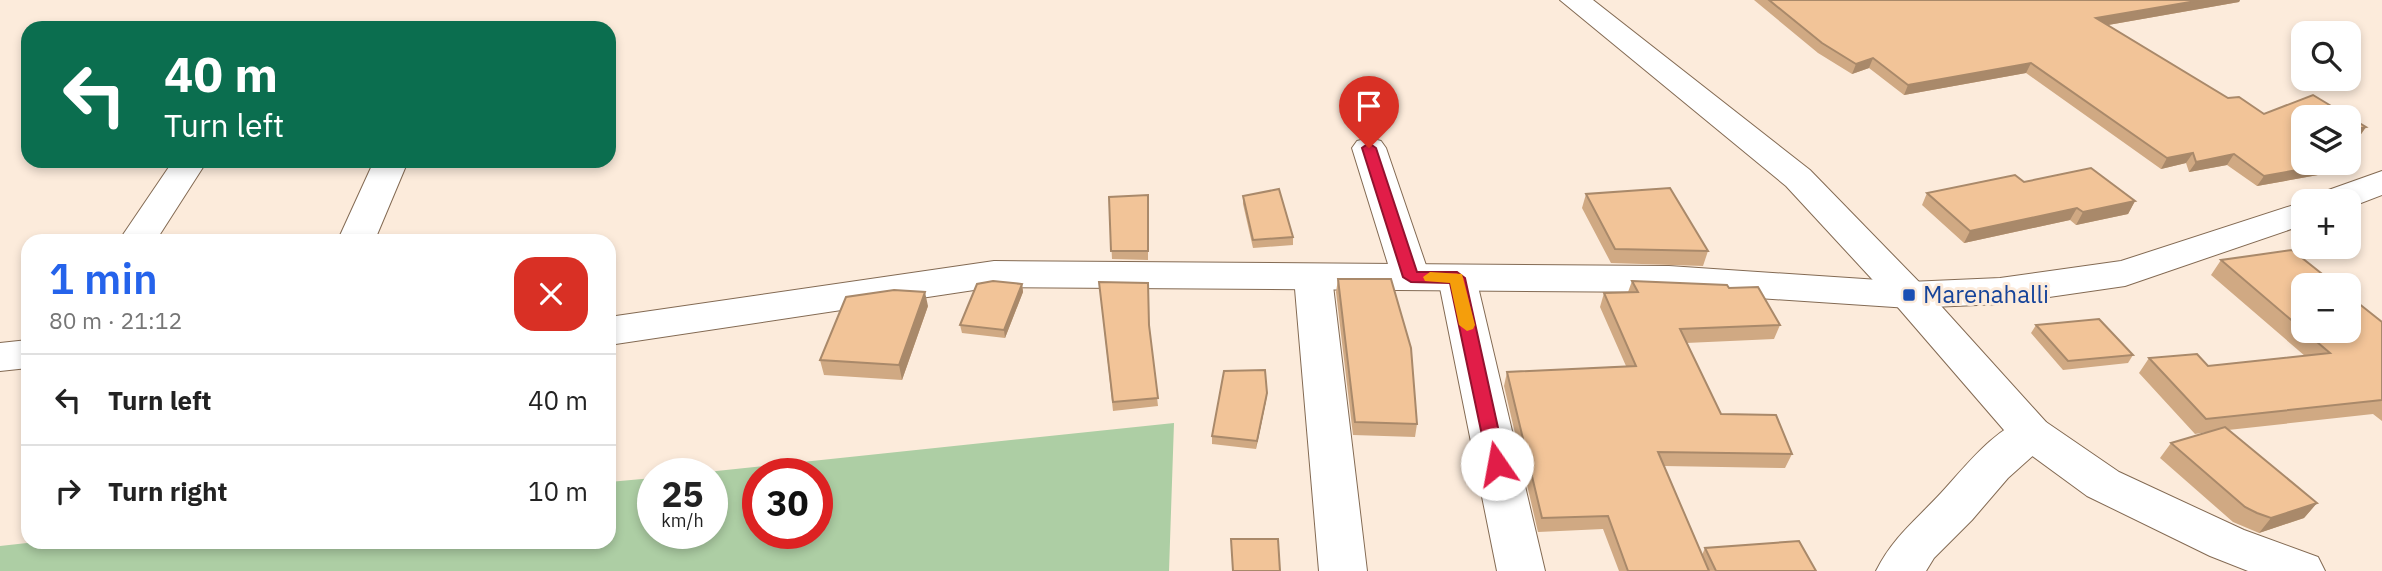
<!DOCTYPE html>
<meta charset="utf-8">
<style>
:root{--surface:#fff;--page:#f6f6f6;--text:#222;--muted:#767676;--line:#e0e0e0;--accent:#2563eb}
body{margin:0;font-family:"IBM Plex Sans",sans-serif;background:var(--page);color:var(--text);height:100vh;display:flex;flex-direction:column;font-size:26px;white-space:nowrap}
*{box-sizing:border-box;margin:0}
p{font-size:23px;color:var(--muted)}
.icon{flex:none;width:38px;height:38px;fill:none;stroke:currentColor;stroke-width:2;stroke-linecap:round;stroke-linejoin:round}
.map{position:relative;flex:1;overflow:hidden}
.sheet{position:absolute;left:21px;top:234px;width:595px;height:315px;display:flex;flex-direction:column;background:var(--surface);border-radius:21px;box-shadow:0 4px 10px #0003}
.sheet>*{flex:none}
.banner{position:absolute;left:21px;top:21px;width:595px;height:147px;border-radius:21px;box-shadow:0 4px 10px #0003;background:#0b6e4f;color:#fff;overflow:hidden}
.tools{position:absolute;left:2291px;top:21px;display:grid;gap:14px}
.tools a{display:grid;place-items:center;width:70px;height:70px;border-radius:14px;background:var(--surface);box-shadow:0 4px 10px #0003;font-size:35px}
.speed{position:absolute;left:637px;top:458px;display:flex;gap:14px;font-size:35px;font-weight:700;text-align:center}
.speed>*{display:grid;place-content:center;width:91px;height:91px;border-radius:50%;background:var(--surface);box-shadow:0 4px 10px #0003;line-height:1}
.speed small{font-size:18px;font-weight:400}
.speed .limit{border:10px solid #d22;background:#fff;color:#111}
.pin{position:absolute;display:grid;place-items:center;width:60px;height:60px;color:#fff;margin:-72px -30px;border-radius:50% 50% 50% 0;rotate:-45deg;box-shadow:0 0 7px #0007}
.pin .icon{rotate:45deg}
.me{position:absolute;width:77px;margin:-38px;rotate:348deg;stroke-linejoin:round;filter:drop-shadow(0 0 5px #0008)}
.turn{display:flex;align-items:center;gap:24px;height:147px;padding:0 28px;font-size:32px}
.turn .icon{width:91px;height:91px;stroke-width:2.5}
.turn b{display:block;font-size:49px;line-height:60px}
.round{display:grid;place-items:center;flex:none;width:74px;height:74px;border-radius:21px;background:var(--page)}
.headline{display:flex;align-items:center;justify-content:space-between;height:119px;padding:0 28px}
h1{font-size:42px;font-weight:600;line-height:52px;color:var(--accent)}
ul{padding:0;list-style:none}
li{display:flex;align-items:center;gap:21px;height:91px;padding:0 28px;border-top:2px solid var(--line)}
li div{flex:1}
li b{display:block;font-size:26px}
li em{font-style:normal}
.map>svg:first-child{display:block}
.green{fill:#adcea4;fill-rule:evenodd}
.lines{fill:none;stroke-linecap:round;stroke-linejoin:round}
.minor-casing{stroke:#836a53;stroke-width:2}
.tertiary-casing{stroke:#836a53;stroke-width:2}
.secondary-casing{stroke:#836a53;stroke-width:2}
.minor{fill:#fff;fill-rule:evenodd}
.tertiary{fill:#fff;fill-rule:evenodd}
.secondary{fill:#fff;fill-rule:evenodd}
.wall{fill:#d0a983}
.shaded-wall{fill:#a9896a}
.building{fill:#f2c498;stroke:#a9896a;stroke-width:2}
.route{fill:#e11d48;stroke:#92132f;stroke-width:2}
.slow{fill:#f59e0b}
.transit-dot{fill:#1a4fb4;stroke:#fcebdb;stroke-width:2.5}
.labels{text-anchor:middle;stroke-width:6;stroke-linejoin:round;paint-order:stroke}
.transit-label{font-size:24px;fill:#164399;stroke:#fcebdb;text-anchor:start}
</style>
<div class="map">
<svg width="2382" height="571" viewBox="0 0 2382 571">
<rect width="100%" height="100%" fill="#fcebdb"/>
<path class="green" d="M1174,423L1169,571H0V546L36,542H609V482L653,478V534H712V474H688ZM817,474V534H758V474Z"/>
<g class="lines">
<g class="minor-casing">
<path id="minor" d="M1369,138L1381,141L1386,148L1430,277L1425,286L1411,290L1397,286L1392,277L1352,148L1357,141Z
M173,161H207L155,242H118Z
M374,161H408L374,242H337Z
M1313,264L1327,268L1332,277L1367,571H1319L1294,277L1299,268Z
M1457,265L1471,269L1476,278L1545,571H1497L1438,278L1443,269Z
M2031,417L2046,422L2053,433L2046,444L2008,478L1972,520L1934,558L1926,571H1876C1893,537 1916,520 1941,493C1967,465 1994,428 2031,417Z"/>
</g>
<g class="tertiary-casing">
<path id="tertiary" d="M2382,171V195L2348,208V201H2315L2320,193Z
M2303,202V225L2125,286L2000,304L1909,308L1669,292L994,287L609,345V317L994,261L1669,266L1909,282L2000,278L2121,261Z
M28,340V368L0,371V343Z"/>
</g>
<g class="secondary-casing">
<path id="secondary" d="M1560,0H1593L1810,170L1923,286L2046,422L2119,472L2244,530L2318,557L2325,571H2248L2210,556L2087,496L2016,444L1895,304L1786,186Z"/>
</g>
<use href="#minor" class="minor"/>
<use href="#tertiary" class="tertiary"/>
<use href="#secondary" class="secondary"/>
</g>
<path class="wall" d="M1754,0H2240L2239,2L2108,25L2228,98L2239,97L2264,114L2313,95L2366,127L2359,137L2348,139V117H2303V163H2337L2329,173L2257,186L2227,165L2189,172L2186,163L2161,169L2026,73L1904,95L1869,68L1852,74L1818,53Z
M2024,182L2135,201L2128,214L2076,225L2070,220L1964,243L1922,205L1927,193Z
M1586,194L1708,251L1703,266L1611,263L1582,208Z
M1148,195V260L1112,259L1109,197Z
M1243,196L1293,237V245L1253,248L1243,204Z
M2221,260L2303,285V331H2348L2382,322V421L2373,414L2228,430L2317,503L2304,518L2259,533L2233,522L2160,458L2171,443L2208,432L2195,434L2139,373L2149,358L2208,366L2305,356L2211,275Z
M1338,279L1417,424L1415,437L1353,435L1336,292Z
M1632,281L1729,288L1780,325L1774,339L1686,343L1721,414L1792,454L1785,468L1664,466L1702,555L1705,548L1816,571H1619L1603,529L1538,532L1504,386L1507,372L1626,366L1600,307L1604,293L1628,292Z
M1022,284L1023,292L1005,338L962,333L960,325Z
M1100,290L1149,326L1158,406L1113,411Z
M928,306L902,380L824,375L820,360Z
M2036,325L2133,355L2128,363L2063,370L2031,333Z
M1267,393L1266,401L1256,449L1212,444V436Z"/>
<path class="shaded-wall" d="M2202,0H2240L2239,2L2091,28L2096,18Z
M1873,58L1869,68L1852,74L1856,64Z
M2031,63L2026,73L1904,95L1908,85Z
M2366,127L2359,137L2348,139V131Z
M2193,153L2186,163L2161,169L2167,158Z
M2234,154L2227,165L2189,172L2196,162Z
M2337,163L2329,173L2257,186L2264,176Z
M2135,201L2128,214L2076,225L2083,212Z
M2077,208L2070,220L1964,243L1970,231Z
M1022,284L1023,292L1005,338L1004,330Z
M925,292L928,306L902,380L899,365Z
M1267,393L1266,401L1256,449L1257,441Z
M2317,503L2304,518L2259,533L2271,518Z"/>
<path class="building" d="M1769,0H2202L2096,18L2228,98L2239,97L2264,114L2313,95L2366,127L2348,131V117H2303V163H2336L2264,176L2234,154L2196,162L2193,153L2167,158L2031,63L1908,85L1873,58L1856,64L1822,43Z
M2091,168L2135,201L2083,212L2077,208L1970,231L1927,193L2015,175L2024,182Z
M1670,188L1708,251L1615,249L1586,194Z
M1279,189L1293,237L1253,240L1243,196Z
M1148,195V251H1111L1109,197Z
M2292,250L2336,285H2303V330L2221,260Z
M1338,279H1391L1411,348L1417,424L1355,422Z
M993,281L1022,284L1004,330L960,325L977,284Z
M1632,281L1727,285L1729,288L1758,287L1780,325L1680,329L1721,414L1776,415L1792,454L1658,452L1709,571H1628L1608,516L1542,518L1507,372L1636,366L1604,293L1638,292Z
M1099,282L1148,283L1149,325L1158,398L1113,402Z
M894,290L925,292L899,365L820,360L846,297Z
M2348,295L2382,322V400L2206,419L2149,358L2197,354L2208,366L2330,353L2304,331H2348Z
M2099,319L2133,355L2068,361L2036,325Z
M1265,370L1267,393L1257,441L1212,436L1224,371Z
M2225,427L2317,503L2271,518L2257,513L2245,507L2171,443Z
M1231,539H1278L1280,571H1233Z
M1799,541L1816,571H1716L1705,548Z"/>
<path class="route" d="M1369,143L1376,148L1417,272H1457L1465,278L1506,464L1504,469H1491L1488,464L1450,283L1411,282L1403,277L1362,148Z"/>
<path class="slow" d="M1430,272L1462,274L1475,325L1473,329L1467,331L1459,325L1450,283L1425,281L1423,277Z"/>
<rect class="transit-dot" x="1902" y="288" width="14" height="14" rx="3.5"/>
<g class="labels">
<g class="transit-label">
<text x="1923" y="303">Marenahalli</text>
</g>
</g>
</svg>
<div class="tools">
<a><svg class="icon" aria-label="search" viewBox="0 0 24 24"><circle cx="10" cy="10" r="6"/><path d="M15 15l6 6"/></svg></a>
<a><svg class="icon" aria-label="layers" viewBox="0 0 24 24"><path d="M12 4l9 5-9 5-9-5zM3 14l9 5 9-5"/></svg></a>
<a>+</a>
<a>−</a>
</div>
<div class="speed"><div>25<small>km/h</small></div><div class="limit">30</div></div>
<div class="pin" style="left:1369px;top:148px;background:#d93025"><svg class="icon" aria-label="arrive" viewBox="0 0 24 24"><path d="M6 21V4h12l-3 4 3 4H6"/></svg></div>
<svg class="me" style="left:1497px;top:464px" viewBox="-20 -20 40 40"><circle r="19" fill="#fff"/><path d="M0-13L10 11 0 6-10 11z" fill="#e11d48"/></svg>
<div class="banner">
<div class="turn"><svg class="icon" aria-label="left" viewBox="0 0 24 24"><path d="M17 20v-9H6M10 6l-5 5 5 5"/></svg><div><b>40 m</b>Turn left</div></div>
</div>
<section class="sheet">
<div class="headline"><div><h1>1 min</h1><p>80 m · 21:12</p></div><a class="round" style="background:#d93025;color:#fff"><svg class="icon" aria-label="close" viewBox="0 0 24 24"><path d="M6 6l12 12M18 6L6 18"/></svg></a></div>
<ul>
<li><svg class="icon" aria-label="left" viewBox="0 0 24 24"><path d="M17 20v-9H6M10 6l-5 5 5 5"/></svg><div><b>Turn left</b></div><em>40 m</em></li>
<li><svg class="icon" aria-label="right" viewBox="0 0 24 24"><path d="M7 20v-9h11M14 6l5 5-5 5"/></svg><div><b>Turn right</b></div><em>10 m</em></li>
</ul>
</section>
</div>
